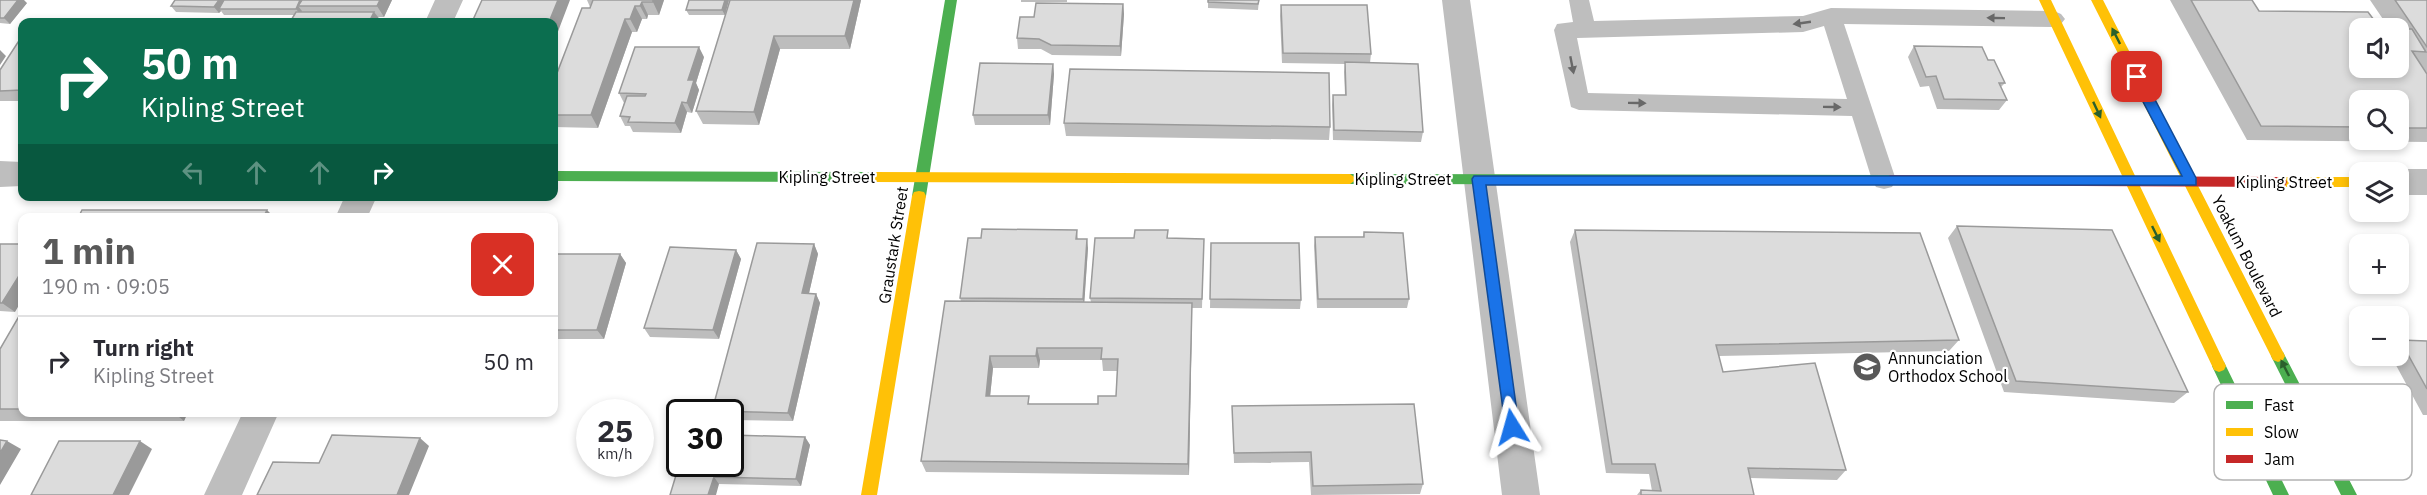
<!DOCTYPE html>
<meta charset="utf-8">
<style>
:root{--surface:#fff;--page:#f2f2f3;--text:#2b2b33;--muted:#7c7c81;--line:#e1e1e2;--accent:#595959}
body{margin:0;font-family:"IBM Plex Sans",sans-serif;background:var(--page);color:var(--text);height:100vh;display:flex;flex-direction:column;font-size:22px;white-space:nowrap}
*{box-sizing:border-box;margin:0}
p{font-size:20px;color:var(--muted)}
.icon{flex:none;width:33px;height:33px;fill:none;stroke:currentColor;stroke-width:2;stroke-linecap:round;stroke-linejoin:round}
.map{position:relative;flex:1;overflow:hidden}
.details{position:absolute;left:18px;top:213px;width:540px;height:204px;display:flex;flex-direction:column;background:var(--surface);border-radius:12px;box-shadow:0 3px 9px #0003}
.details>*{flex:none}
.banner{position:absolute;left:18px;top:18px;width:540px;height:183px;border-radius:12px;box-shadow:0 3px 9px #0003;background:#0b6e4f;color:#fff;overflow:hidden}
.controls{position:absolute;left:2349px;top:18px;display:grid;gap:12px}
.controls a{display:grid;place-items:center;width:60px;height:60px;border-radius:12px;background:var(--surface);box-shadow:0 3px 9px #0003;font-size:30px}
.speed{position:absolute;left:576px;top:399px;display:flex;gap:12px;font-size:30px;font-weight:700;text-align:center}
.speed>*{display:grid;place-content:center;width:78px;height:78px;border-radius:50%;background:var(--surface);box-shadow:0 3px 9px #0003;line-height:1}
.speed small{font-size:15px;font-weight:400}
.speed .limit{border:3px solid #111;border-radius:9px;background:#fff;color:#111}
.pin{position:absolute;display:grid;place-items:center;width:51px;height:51px;color:#fff;margin:-26px;border-radius:12px;box-shadow:0 3px 9px #0006}
.me{position:absolute;width:66px;margin:-33px;rotate:352deg;stroke-linejoin:round;filter:drop-shadow(0 0 4px #0008)}
.turn{display:flex;align-items:center;gap:21px;height:126px;padding:0 24px;font-size:27px}
.turn .icon{width:78px;height:78px;stroke-width:2.5}
.turn b{display:block;font-size:42px;line-height:51px}
.lanes{display:flex;align-items:center;height:57px;padding:0 24px;background:#0003;justify-content:center;gap:30px;direction:ltr}
.lanes .off{opacity:.35}
.round{display:grid;place-items:center;flex:none;width:63px;height:63px;border-radius:12px;background:var(--page)}
.overview{display:flex;align-items:center;justify-content:space-between;height:102px;padding:0 24px}
h1{font-size:36px;font-weight:800;line-height:45px;color:var(--accent)}
ul{padding:0;list-style:none}
li{display:flex;align-items:center;gap:18px;height:90px;padding:0 24px;border-top:2px solid var(--line)}
li div{flex:1}
li b{display:block;font-size:22px}
li em{font-style:normal}
.map>svg:first-child{display:block}
.lines{fill:none;stroke-linecap:round;stroke-linejoin:round}
.lane{fill:#bebebe;fill-rule:evenodd}
.street{fill:#bebebe;fill-rule:evenodd}
.fast{fill:#4caf50;fill-rule:evenodd}
.slow{fill:#ffc107;fill-rule:evenodd}
.jam{fill:#c62828;fill-rule:evenodd}
.wall{fill:#bdbdbd;fill-rule:evenodd}
.shaded-wall{fill:#9a9a9a}
.building{fill:#dcdcdc;stroke:#9a9a9a;stroke-width:1.5;fill-rule:evenodd}
.oneway{fill:#686868}
.oneway2{fill:#2a602c}
.route{fill:#1a73e8;stroke:#114b97;stroke-width:1.5}
.labels{text-anchor:middle;stroke-width:4.5;stroke-linejoin:round;paint-order:stroke}
.street-label{font-size:16px;fill:#000;stroke:#fff}
.poi-label{font-size:16px;fill:#000;stroke:#fff;text-anchor:start}
.key{fill:#fff;stroke:#b2b2b2;stroke-width:1.5}
.key-label{font-size:16px;fill:#000}
</style>
<div class="map">
<svg width="2427" height="495" viewBox="0 0 2427 495">
<rect width="100%" height="100%" fill="#fff"/>
<g class="lines">
<path class="lane" d="M1569,0H1589L1594,21L1803,16L1831,8L2054,11L2061,14L2065,19L2061,24L2054,27L1844,24L1896,180L1892,187L1884,189L1876,187L1872,180L1852,116L1579,110L1571,107L1554,30L1557,24L1573,22ZM1824,26L1847,99L1588,93L1577,38L1803,32Z"/>
<path class="street" d="M435,0H463L453,22H425Z
M1442,0H1470L1540,495H1502Z
M0,161L22,162V186L0,187Z
M2398,169H2427V195H2398V172H2388Z
M345,196H377L367,218H335Z
M243,412H279L242,495H204Z"/>
<path class="fast" d="M945,0H957L926,196L924,200H914L912,196Z
M554,171L872,172L879,177L872,182L554,181Z
M1350,174L1890,175L1897,180L1890,185L1350,184L1343,179Z
M2278,350L2283,352L2357,495H2341L2271,356L2273,352Z
M2219,360L2224,362L2289,495H2273L2212,366L2214,362Z"/>
<path class="slow" d="M2039,0H2051L2226,366L2224,370L2219,372L2214,370Z
M2091,0H2103L2283,352L2285,356L2283,360L2278,362L2273,360Z
M872,172L1350,174L1357,179L1350,184L872,182L865,177Z
M2280,177H2360V187H2280L2275,186L2273,182L2275,178Z
M919,191L924,192L926,196L877,495H861L912,196L914,192Z"/>
<path class="jam" d="M1890,175L2280,177L2285,178L2287,182L2285,186L2280,187L1890,185L1883,180Z"/>
</g>
<path class="wall" d="M0,0L27,3L10,24L0,23Z
M392,0L384,17H377L382,22H290L295,15H224L221,11L219,13L176,12L171,6Z
M587,0H664L659,15H648L647,19H642L637,32H632L598,128L554,127V81L590,7Z
M689,0H729L725,15H689L686,10Z
M730,0H861L850,49H780L759,125L703,124L696,111Z
M1021,0H1067V2H1021Z
M1208,0H1259L1258,10L1208,8Z
M2170,0H2252L2259,11L2380,28H2389L2370,0H2427V142L2247,140ZM2360,100H2398V140H2360Z
M1123,4L1124,14L1121,56L1052,55L1041,49H1018L1017,38L1034,17Z
M1281,5L1371,54L1370,63L1423,132L1421,142L1333,140L1332,105L1333,95H1345L1344,72L1345,64L1282,63L1280,16Z
M22,36V101H0V70Z
M1914,46L1988,60L2005,83L2001,87L2007,100L1999,110L1937,109L1929,86L1920,87L1908,57Z
M704,57L696,83L699,90L692,113L687,112L681,133L633,132L630,126H625L620,116L624,103L619,93Z
M1053,64L1054,74L1050,125H975L973,115Z
M1064,123L1330,127L1329,140L1066,136Z
M1957,226L2188,392L2174,403L2004,392L1948,238Z
M1077,230L1078,239L1088,248L1084,302H1091L1090,298L1134,238L1168,230V238L1204,239L1202,308H1192L1189,475L926,472L921,461L961,301L960,298L981,238ZM1040,360H1102L1103,371H1117L1116,396L1098,404H1031L990,396L993,368H1039Z
M1575,230L1959,340L1949,351L1719,356L1723,372L1846,470L1837,480L1750,478L1754,495H1637L1641,490L1652,491L1649,474L1606,473L1570,242Z
M1364,232L1409,299L1407,308H1317L1314,246L1315,237H1363Z
M1211,243L1301,300L1300,309L1210,308Z
M0,244L15,312L0,311Z
M814,244L818,254L809,293L816,294L820,303L793,421L730,420V412H712V411Z
M736,250L741,259L719,339L650,337L644,328Z
M620,254L626,263L604,339H554V264Z
M22,311V412H188L184,421H0V349Z
M2400,340L2427,341V415H2423L2391,356H2398V341Z
M1232,406L1423,484L1420,494L1311,495L1309,462L1234,463Z
M805,437L810,445L801,486L719,484L670,495Z"/>
<path class="shaded-wall" d="M18,0H24L27,3L10,24L4,18Z
M219,0H228L219,9L221,11L219,13L214,7Z
M300,0H308L298,6L302,11L301,15L296,9Z
M380,0H392L384,17L377,6Z
M558,0H570L554,42V22H549Z
M653,0H664L659,15L653,2Z
M725,0H729L725,15L722,10Z
M854,0H861L850,49L845,36Z
M642,2L648,15L647,19L640,6Z
M1123,4L1124,14L1121,56L1120,46Z
M635,6L642,19L637,32L630,19Z
M374,12L382,22H369Z
M625,19L632,32L598,128L591,115Z
M774,36L780,49L759,125L754,112Z
M699,47L704,57L696,83L699,90L692,113L687,103L688,80Z
M0,50L6,56L0,65Z
M1053,64L1054,74L1050,125L1048,115Z
M682,102L687,112L681,133L675,123Z
M267,210L275,218H263Z
M1087,239L1088,248L1084,308L1083,299Z
M814,244L818,254L807,302L802,293Z
M736,250L741,259L719,339L713,330Z
M620,254L626,263L604,339L597,330Z
M22,271V300L15,312L2,303Z
M816,294L820,303L793,421L788,413Z
M1192,303V315L1189,475L1188,464Z
M1037,348L1040,360L1039,368L1036,356Z
M990,356L993,368L989,407L986,396Z
M173,412H188L184,421Z
M805,437L810,445L801,486L796,479Z
M420,438L429,446L409,495H397Z
M7,441L21,449L0,485V453Z
M140,441L152,449L129,495H113Z
M714,477L719,484L716,495H708Z"/>
<path class="building" d="M0,0H18L4,18H0Z
M175,0H219L214,7L171,6Z
M224,0H300L296,9H219Z
M302,0H380L377,6H298Z
M482,0H558L549,22H472Z
M593,0H653V2H642L640,6H635L630,19H625L591,115H554V81L582,8H590Z
M689,0H725L722,10H686Z
M730,0H854L845,36H774L754,112L696,111Z
M1208,0H1259L1258,4L1208,2Z
M2191,0H2252L2259,11L2368,12L2380,28H2389H2360V68H2398V29H2412L2426,52L2412,51L2427,74V128H2398V100H2360V127L2261,126Z
M2395,0H2427V47Z
M1036,3L1123,4L1120,46L1051,45L1039,39L1017,38L1020,17H1034Z
M1281,5H1367L1371,54L1283,53Z
M296,12H374L369,22H290Z
M22,36V90L0,91V70Z
M1914,46L1982,47L1988,60H1994L2005,83H1999L2007,100L1944,99L1936,76L1926,77Z
M635,47H699L688,80H694L687,103L682,102L675,123L628,122L630,117L620,116L627,96H645L646,94L619,93Z
M1345,62L1418,64L1423,132L1334,130L1333,95H1346Z
M980,63L1053,64L1048,115H973Z
M1070,69L1329,73L1330,127L1064,123Z
M82,210H267L263,218H78Z
M1957,226L2112,230L2188,392L2016,381Z
M982,229L1077,230L1076,239H1087L1083,299L960,298L968,238H981Z
M1135,230H1168L1167,238L1204,239L1202,299L1090,298L1095,238H1134Z
M1575,230L1920,233L1959,340L1716,345L1723,372L1815,363L1846,470L1748,468L1754,495H1641V490L1661,491L1655,464H1612Z
M1364,232L1403,233L1409,299H1318L1315,237H1364Z
M757,243L814,244L802,293L816,294L788,413L712,411Z
M1211,243H1299L1301,300L1210,299Z
M0,244H22V271L2,303H0Z
M670,247L736,250L713,330L644,328Z
M557,254H620L597,330H554V264Z
M945,301L1192,303L1188,464L921,461ZM1037,348H1102L1101,359H1118L1116,396H1098V404H1028L1029,396H986L990,356H1036Z
M22,311V409H0V349Z
M2400,340L2427,341V389Z
M1414,404L1423,484L1313,486L1311,452L1234,453L1232,406Z
M332,435L420,438L397,495H257L273,462L319,463Z
M730,435L805,437L796,479L714,477L708,495H670L680,462V464H730Z
M0,440L7,441L0,453Z
M59,441H140L113,495H31Z"/>
<defs><path id="oneway-solid" d="M-6-.8H1V-3.2L6.5 0L1 3.2V.8H-6Z" transform="scale(1.5)"/></defs>
<g class="oneway">
<use href="#oneway-solid" transform="translate(1996 18) rotate(-179)"/>
<use href="#oneway-solid" transform="translate(1802 23) rotate(172)"/>
<use href="#oneway-solid" transform="translate(1572 65) rotate(79)"/>
<use href="#oneway-solid" transform="translate(1637 103) rotate(1)"/>
<use href="#oneway-solid" transform="translate(1832 107) rotate(1)"/>
</g>
<g class="oneway2">
<use href="#oneway-solid" transform="translate(2116 36) rotate(-117)"/>
<use href="#oneway-solid" transform="translate(2097 110) rotate(65)"/>
<use href="#oneway-solid" transform="translate(2156 234) rotate(64)"/>
<use href="#oneway-solid" transform="translate(2285 368) rotate(-117)"/>
</g>
<path class="route" d="M2137,72L2141,73L2196,178V185H1486L1519,427L1512,434L1506,432L1472,179L1474,176H2182L2130,77Z"/>
<defs>
<g id="school-disc" transform="scale(1.5)"><circle r="9.5" fill="#595959" stroke="#fff"/><path d="M0-5L7-2L0 1L-7-2ZM-4 1L0 2.5L4 1V4Q0 6-4 4Z" fill="#fff"/></g>
</defs>
<g fill-rule="evenodd">
<use href="#school-disc" x="1867" y="367"/>
</g>
<g class="labels">
<g class="street-label">
<text x="827" y="183">Kipling Street</text>
<text x="1403" y="185">Kipling Street</text>
<text x="2284" y="188">Kipling Street</text>
<text transform="translate(893 245) rotate(-81)" y="6">Graustark Street</text>
<text transform="translate(2247 256) rotate(63)" y="6">Yoakum Boulevard</text>
</g>
<g class="poi-label">
<text x="1888" y="364">Annunciation<tspan x="1888" dy="18">Orthodox School</tspan></text>
</g>
</g>
<rect x="2214" y="384" width="198" height="96" rx="9" class="key"/>
<rect x="2226" y="401" width="27" height="8" fill="#4caf50"/>
<rect x="2226" y="428" width="27" height="8" fill="#ffc107"/>
<rect x="2226" y="455" width="27" height="8" fill="#c62828"/>
<g class="key-label">
<text x="2264" y="411">Fast</text>
<text x="2264" y="438">Slow</text>
<text x="2264" y="465">Jam</text>
</g>
</svg>
<div class="controls">
<a><svg class="icon" aria-label="sound" viewBox="0 0 24 24"><path d="M4 9h4l5-4v14l-5-4H4zM17 9q2 3 0 6"/></svg></a>
<a><svg class="icon" aria-label="search" viewBox="0 0 24 24"><circle cx="10" cy="10" r="6"/><path d="M15 15l6 6"/></svg></a>
<a><svg class="icon" aria-label="layers" viewBox="0 0 24 24"><path d="M12 4l9 5-9 5-9-5zM3 14l9 5 9-5"/></svg></a>
<a>+</a>
<a>−</a>
</div>
<div class="speed"><div>25<small>km/h</small></div><div class="limit">30</div></div>
<div class="pin" style="left:2137px;top:77px;background:#d93025"><svg class="icon" aria-label="arrive" viewBox="0 0 24 24"><path d="M6 21V4h12l-3 4 3 4H6"/></svg></div>
<svg class="me" style="left:1512px;top:427px" viewBox="-20 -20 40 40"><path d="M0-17L14 15 0 8-14 15z" fill="#1a73e8" stroke="#fff" stroke-width="4"/></svg>
<div class="banner">
<div class="turn"><svg class="icon" aria-label="right" viewBox="0 0 24 24"><path d="M7 20v-9h11M14 6l5 5-5 5"/></svg><div><b>50 m</b>Kipling Street</div></div>
<div class="lanes"><svg class="icon off" aria-label="left" viewBox="0 0 24 24"><path d="M17 20v-9H6M10 6l-5 5 5 5"/></svg><svg class="icon off" aria-label="ahead" viewBox="0 0 24 24"><path d="M12 20V5M6 11l6-6 6 6"/></svg><svg class="icon off" aria-label="ahead" viewBox="0 0 24 24"><path d="M12 20V5M6 11l6-6 6 6"/></svg><svg class="icon" aria-label="right" viewBox="0 0 24 24"><path d="M7 20v-9h11M14 6l5 5-5 5"/></svg></div>
</div>
<section class="details">
<div class="overview"><div><h1>1 min</h1><p>190 m · 09:05</p></div><a class="round" style="background:#d93025;color:#fff"><svg class="icon" aria-label="close" viewBox="0 0 24 24"><path d="M6 6l12 12M18 6L6 18"/></svg></a></div>
<ul>
<li><svg class="icon" aria-label="right" viewBox="0 0 24 24"><path d="M7 20v-9h11M14 6l5 5-5 5"/></svg><div><b>Turn right</b><p>Kipling Street</p></div><em>50 m</em></li>
</ul>
</section>
</div>
